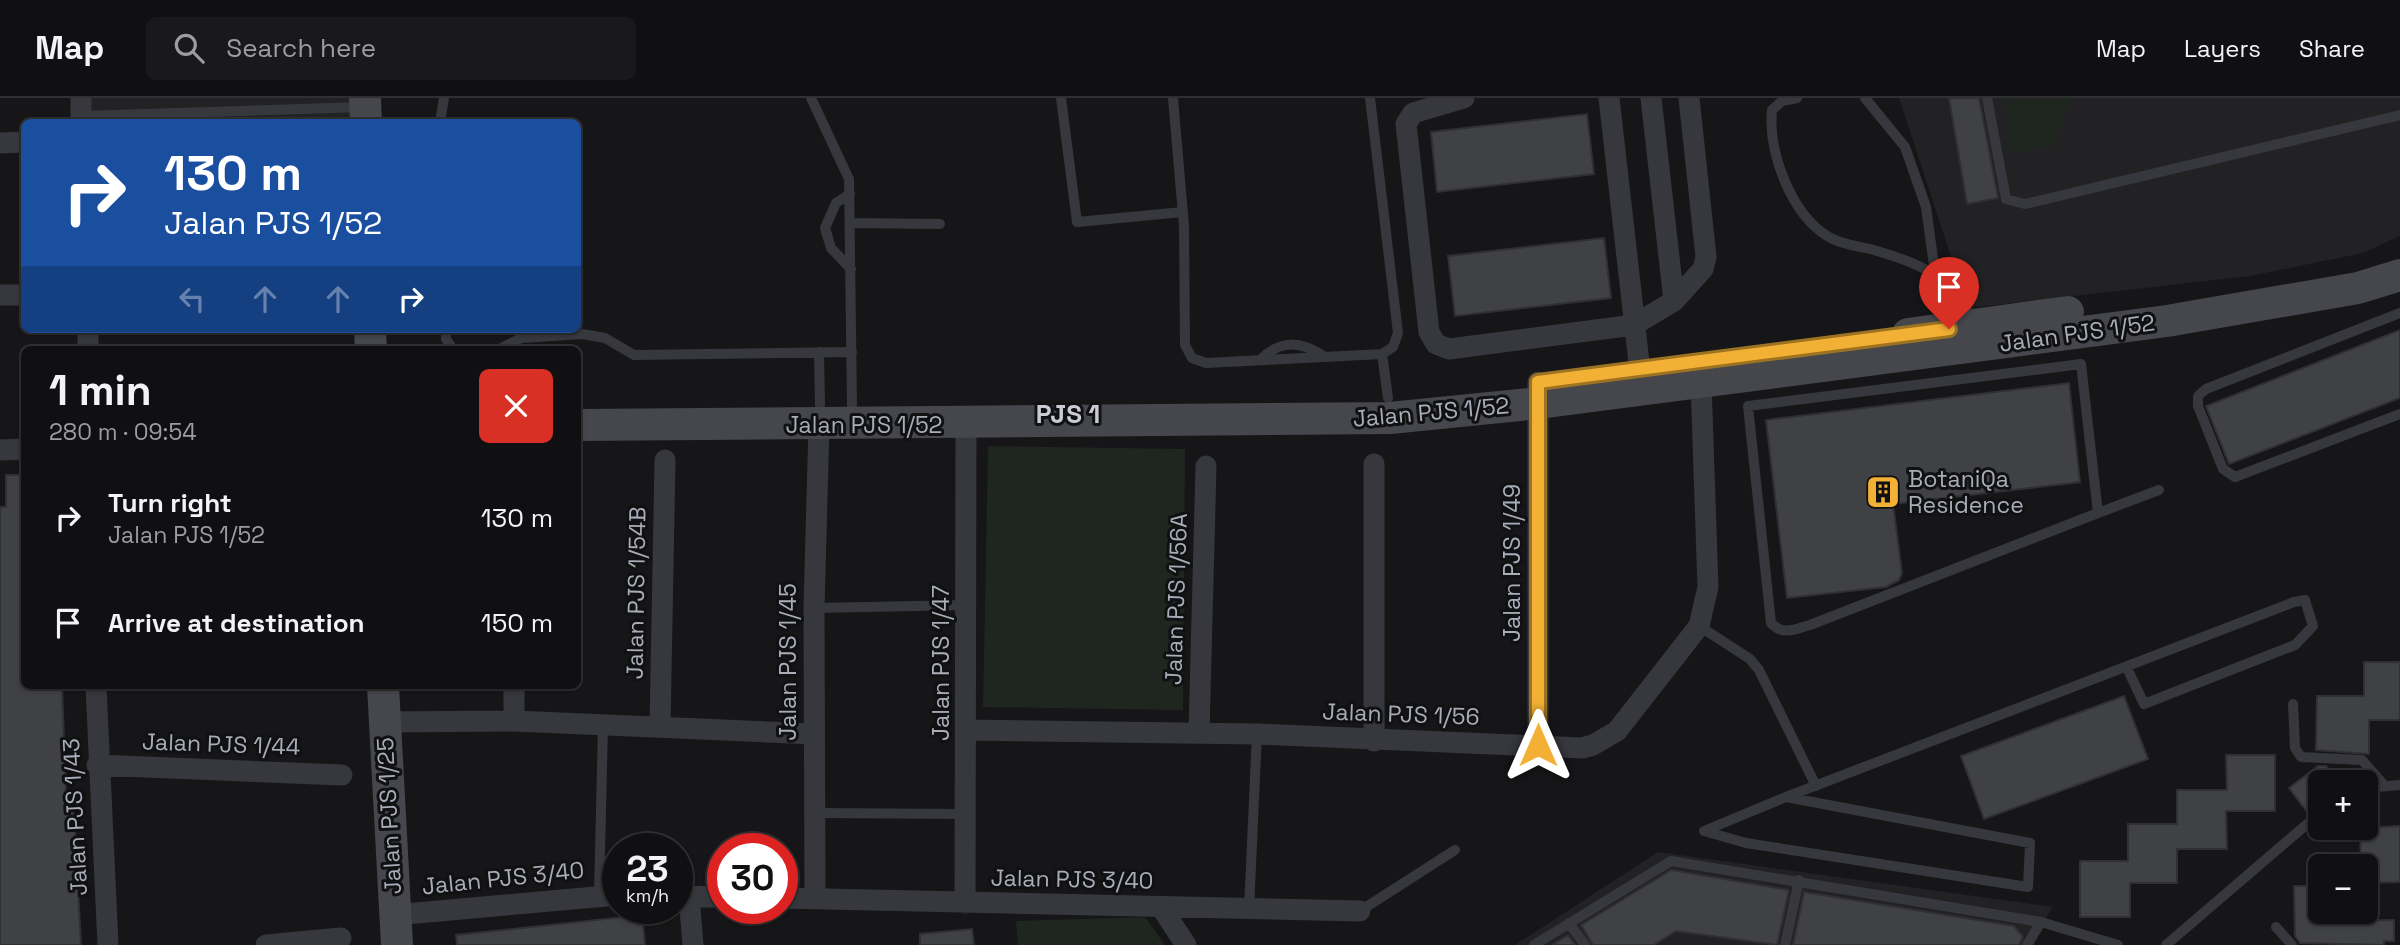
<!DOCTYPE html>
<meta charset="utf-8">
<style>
:root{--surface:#101012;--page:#19191b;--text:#f1f3f6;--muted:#9c9d9f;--line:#303032}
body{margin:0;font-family:"Space Grotesk",sans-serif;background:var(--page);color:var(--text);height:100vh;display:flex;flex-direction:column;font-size:26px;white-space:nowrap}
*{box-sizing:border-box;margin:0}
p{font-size:23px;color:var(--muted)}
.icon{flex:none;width:38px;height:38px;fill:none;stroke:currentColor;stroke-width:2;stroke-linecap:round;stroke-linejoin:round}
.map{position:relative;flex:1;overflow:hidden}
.panel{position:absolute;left:21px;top:248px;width:560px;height:343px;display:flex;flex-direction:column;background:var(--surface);border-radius:10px;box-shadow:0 2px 5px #0004,0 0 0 2px var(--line)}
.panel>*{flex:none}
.top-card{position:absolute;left:21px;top:21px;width:560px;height:214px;border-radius:10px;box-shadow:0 2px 5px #0004,0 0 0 2px var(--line);background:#1a4fa0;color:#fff;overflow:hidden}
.fabs{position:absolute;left:2308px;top:672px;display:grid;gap:14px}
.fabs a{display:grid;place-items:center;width:70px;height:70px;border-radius:10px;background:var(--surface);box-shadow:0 2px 5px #0004,0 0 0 2px var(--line);font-size:35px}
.speed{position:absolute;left:602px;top:735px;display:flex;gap:14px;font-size:35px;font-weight:700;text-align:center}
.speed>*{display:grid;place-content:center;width:91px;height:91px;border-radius:50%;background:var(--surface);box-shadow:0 2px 5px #0004,0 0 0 2px var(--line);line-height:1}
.speed small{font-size:18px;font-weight:400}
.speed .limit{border:10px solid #d22;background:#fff;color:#111}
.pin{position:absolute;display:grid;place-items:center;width:60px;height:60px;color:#fff;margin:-72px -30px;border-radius:50% 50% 50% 0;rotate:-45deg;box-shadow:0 0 7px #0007}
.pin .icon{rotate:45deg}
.me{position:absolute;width:77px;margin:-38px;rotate:0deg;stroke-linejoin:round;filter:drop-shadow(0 0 5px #0008)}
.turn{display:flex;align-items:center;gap:24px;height:147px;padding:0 28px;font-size:32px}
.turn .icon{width:91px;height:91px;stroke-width:2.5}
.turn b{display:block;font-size:49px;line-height:60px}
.lanes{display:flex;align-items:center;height:66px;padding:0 28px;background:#0003;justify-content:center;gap:35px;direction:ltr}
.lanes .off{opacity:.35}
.round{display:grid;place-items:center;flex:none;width:74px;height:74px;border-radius:10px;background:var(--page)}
.summary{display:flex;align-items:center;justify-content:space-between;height:119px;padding:0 28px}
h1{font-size:42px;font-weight:700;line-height:52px}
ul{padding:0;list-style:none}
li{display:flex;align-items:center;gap:21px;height:105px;padding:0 28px}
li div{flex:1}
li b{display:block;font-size:26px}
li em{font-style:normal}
header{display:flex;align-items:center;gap:42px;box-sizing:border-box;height:98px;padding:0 35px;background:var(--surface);border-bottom:2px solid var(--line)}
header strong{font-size:33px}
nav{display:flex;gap:38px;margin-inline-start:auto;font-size:24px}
.search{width:490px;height:63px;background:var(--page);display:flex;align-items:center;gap:18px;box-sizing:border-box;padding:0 24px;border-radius:10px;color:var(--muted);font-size:26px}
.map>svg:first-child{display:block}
.built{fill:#222225}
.green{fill:#1e261f}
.building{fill:#404145;stroke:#303034;stroke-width:2}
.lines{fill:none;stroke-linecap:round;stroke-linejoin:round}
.lane{stroke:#37383d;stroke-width:10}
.street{stroke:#37383d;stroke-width:21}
.secondary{stroke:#45474d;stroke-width:32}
.route-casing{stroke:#9d7322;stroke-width:18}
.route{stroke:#f2b134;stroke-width:12}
.labels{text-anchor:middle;stroke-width:6;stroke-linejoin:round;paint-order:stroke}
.street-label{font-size:23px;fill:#a8adb8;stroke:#111113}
.poi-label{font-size:23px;fill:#a8adb8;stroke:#111113;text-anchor:start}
.quarter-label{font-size:26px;font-weight:bold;fill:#c9ccd4;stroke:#111113}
</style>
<header>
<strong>Map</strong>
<div class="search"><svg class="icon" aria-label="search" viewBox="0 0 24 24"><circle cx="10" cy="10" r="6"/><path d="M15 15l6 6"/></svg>Search here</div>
<nav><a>Map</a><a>Layers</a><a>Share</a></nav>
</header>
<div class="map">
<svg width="2400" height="847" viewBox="0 0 2400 847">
<rect width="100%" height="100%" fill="#161618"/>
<path class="built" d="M88,0H354V24H89Z
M1899,0H2400V138L2363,155L2250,178L1968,210Z
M1658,754L2053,809L2027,847H1515Z"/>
<path class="green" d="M2003,0H2070L2056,47L2013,55Z
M988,348L1185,351L1183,612L983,609Z
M1145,819L1165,847H1018L1016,823Z"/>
<path class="building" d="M1949,0H1979L1998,100L1967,106Z
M1587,16L1594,76L1437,94L1431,34Z
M1604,140L1611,200L1455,218L1448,158Z
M2400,232V300L2229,366L2206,308Z
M2069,285L2080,384L1893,406L1902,475L1899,482L1886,489L1787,500L1766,322Z
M6,377H24V588H62L66,696H73L81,847H0V409H6Z
M2364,564H2400V622H2369V656L2316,652L2317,598H2364Z
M2124,598L2148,661L1984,721L1961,658Z
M2226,657H2275V713H2226L2227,751H2177V785H2130V819H2080V763H2128V726H2177V692H2227Z
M2318,668H2326L2338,684H2320V706L2308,715L2289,690Z
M2400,728V784L2366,785V768H2361L2360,730Z
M1671,772L1789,792L1777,847L1676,833L1654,847H1593L1581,827Z
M2294,788H2320V814H2336V823L2394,822V843H2384V847L2300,845L2295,838Z
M1804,794L2014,828L2023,839L2019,847H1793Z
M642,817L645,847H457L456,837Z
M972,831L974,847H920V836Z
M1568,837L1575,847H1552Z"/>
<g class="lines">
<path class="lane" d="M811,0L849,81L852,307
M1061,0L1077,124L1183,114
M1173,0L1184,128L1185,247L1192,260L1206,265L1382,256L1393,249L1398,235L1370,0
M1797,0L1782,3L1772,12C1768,54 1791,117 1829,139C1840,146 1857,148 1870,151C1921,165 1949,177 1975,225
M1865,0L1905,49L1926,109L1935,175
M1987,0L2006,101L2025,106L2400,17
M81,18L362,9
M440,24L444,0
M850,96L836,105L825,130L831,150L851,171
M850,125L940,126
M2400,215L2206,291L2198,298V308L2223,371L2235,379L2400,316
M446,231V241L453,251L471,252
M498,252L521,240L582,236L605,240L634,257L852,254
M819,254L820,307
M1382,256L1388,300
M1260,262C1281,241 1301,243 1325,259
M2081,266L2098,415L1810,527C1795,531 1783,538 1771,525L1748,308Z
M2098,415L2159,392
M814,510L968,507
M1699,528L1750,561L1759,572L1816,688
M2293,606L2295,650L2301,659L2362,662L2384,687
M2366,690L2400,687
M1786,699L2030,745L2028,789L1746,745L1704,733L1786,699L2294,504L2305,502L2313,528L2295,547L2144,606L2127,570
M815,715L965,716
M599,797L603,627
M1249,811L1257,636
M1360,813L1455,752
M2041,824L2118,847
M1569,825L1585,847
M2276,829L2292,847
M1534,847L1671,763L2041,824L2027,847
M1785,847L1799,782
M2166,847L2320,715"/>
<path class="street" d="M81,0V24
M1464,0L1413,15L1406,26L1429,234L1436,246L1449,251L1634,227L1674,203L1703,171L1706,159L1689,0
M1609,0L1642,291
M1651,0L1674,203
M0,45L24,44
M0,197H24
M88,231V252
M0,352L24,351
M1374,366V643
M96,588L108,847
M514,623V588
M384,624L514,623L814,636
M660,628L665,362
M967,632L1257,636L1582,650L1593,647L1617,633L1699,528L1708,489L1701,284
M1199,635L1206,368
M1538,647V284
M97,667L342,677
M677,798L723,799
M689,798L693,847
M782,800L1360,813
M815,801L814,510L819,327
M965,805L966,326
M1161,809L1186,847
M394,817L618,797
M266,847L341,840"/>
<path class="secondary" d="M365,0L366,24
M370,231L371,252
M1908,236L2068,214
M578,327L1390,320L1539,305L2167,223L2358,190L2400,177
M383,588L397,847"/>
</g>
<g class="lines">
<g class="route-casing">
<path id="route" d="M1538,647V284L1949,231"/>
</g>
<use href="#route" class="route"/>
</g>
<defs>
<g id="building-square" transform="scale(1.75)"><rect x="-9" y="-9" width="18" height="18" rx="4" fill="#f2b134" stroke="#111113"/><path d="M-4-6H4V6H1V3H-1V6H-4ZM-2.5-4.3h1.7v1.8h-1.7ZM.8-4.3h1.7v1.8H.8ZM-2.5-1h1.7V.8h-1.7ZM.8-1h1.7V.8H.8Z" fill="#111"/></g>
</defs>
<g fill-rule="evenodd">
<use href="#building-square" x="1883" y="394"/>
</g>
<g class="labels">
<g class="street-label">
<text transform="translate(2077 235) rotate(-8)" y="8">Jalan PJS 1/52</text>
<text transform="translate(1431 314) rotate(-5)" y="8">Jalan PJS 1/52</text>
<text x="864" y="335">Jalan PJS 1/52</text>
<text transform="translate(1512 465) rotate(-90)" y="8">Jalan PJS 1/49</text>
<text transform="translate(636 495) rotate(-89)" y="8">Jalan PJS 1/54B</text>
<text transform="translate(1176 501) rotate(-88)" y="8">Jalan PJS 1/56A</text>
<text transform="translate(788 564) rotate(-90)" y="8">Jalan PJS 1/45</text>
<text transform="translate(941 565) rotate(-90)" y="8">Jalan PJS 1/47</text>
<text transform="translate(1401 616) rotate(2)" y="8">Jalan PJS 1/56</text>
<text transform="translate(221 646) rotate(2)" y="8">Jalan PJS 1/44</text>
<text transform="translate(389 718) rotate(-93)" y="8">Jalan PJS 1/25</text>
<text transform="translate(75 719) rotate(-93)" y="8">Jalan PJS 1/43</text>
<text transform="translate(503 780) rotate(-6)" y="8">Jalan PJS 3/40</text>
<text transform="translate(1072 781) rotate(1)" y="8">Jalan PJS 3/40</text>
</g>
<g class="poi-label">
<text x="1908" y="389">BotaniQa<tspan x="1908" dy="26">Residence</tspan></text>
</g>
<g class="quarter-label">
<text x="1068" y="325">PJS 1</text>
</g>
</g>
</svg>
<div class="fabs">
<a>+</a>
<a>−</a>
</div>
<div class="speed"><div>23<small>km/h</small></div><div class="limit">30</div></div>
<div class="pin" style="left:1949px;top:231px;background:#d93025"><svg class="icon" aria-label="arrive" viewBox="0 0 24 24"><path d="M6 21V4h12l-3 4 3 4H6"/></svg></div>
<svg class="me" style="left:1538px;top:647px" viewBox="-20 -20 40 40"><path d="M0-17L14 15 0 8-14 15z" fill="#f2b134" stroke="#fff" stroke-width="4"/></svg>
<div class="top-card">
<div class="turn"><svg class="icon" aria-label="right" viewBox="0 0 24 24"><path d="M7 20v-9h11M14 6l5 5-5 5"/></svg><div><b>130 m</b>Jalan PJS 1/52</div></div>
<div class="lanes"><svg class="icon off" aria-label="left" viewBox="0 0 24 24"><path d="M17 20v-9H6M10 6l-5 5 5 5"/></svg><svg class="icon off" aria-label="ahead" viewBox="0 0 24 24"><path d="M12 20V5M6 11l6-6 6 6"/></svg><svg class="icon off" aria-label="ahead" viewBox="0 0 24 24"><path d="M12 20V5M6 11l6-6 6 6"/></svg><svg class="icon" aria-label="right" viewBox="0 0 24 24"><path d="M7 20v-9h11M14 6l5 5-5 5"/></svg></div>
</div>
<section class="panel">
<div class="summary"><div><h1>1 min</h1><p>280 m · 09:54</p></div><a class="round" style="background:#d93025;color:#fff"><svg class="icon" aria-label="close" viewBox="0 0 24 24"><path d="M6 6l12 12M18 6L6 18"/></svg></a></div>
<ul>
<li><svg class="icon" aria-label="right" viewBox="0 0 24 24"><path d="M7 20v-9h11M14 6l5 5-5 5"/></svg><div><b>Turn right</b><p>Jalan PJS 1/52</p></div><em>130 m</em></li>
<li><svg class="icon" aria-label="arrive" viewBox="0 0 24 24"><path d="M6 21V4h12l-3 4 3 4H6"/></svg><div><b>Arrive at destination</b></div><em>150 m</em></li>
</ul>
</section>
</div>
